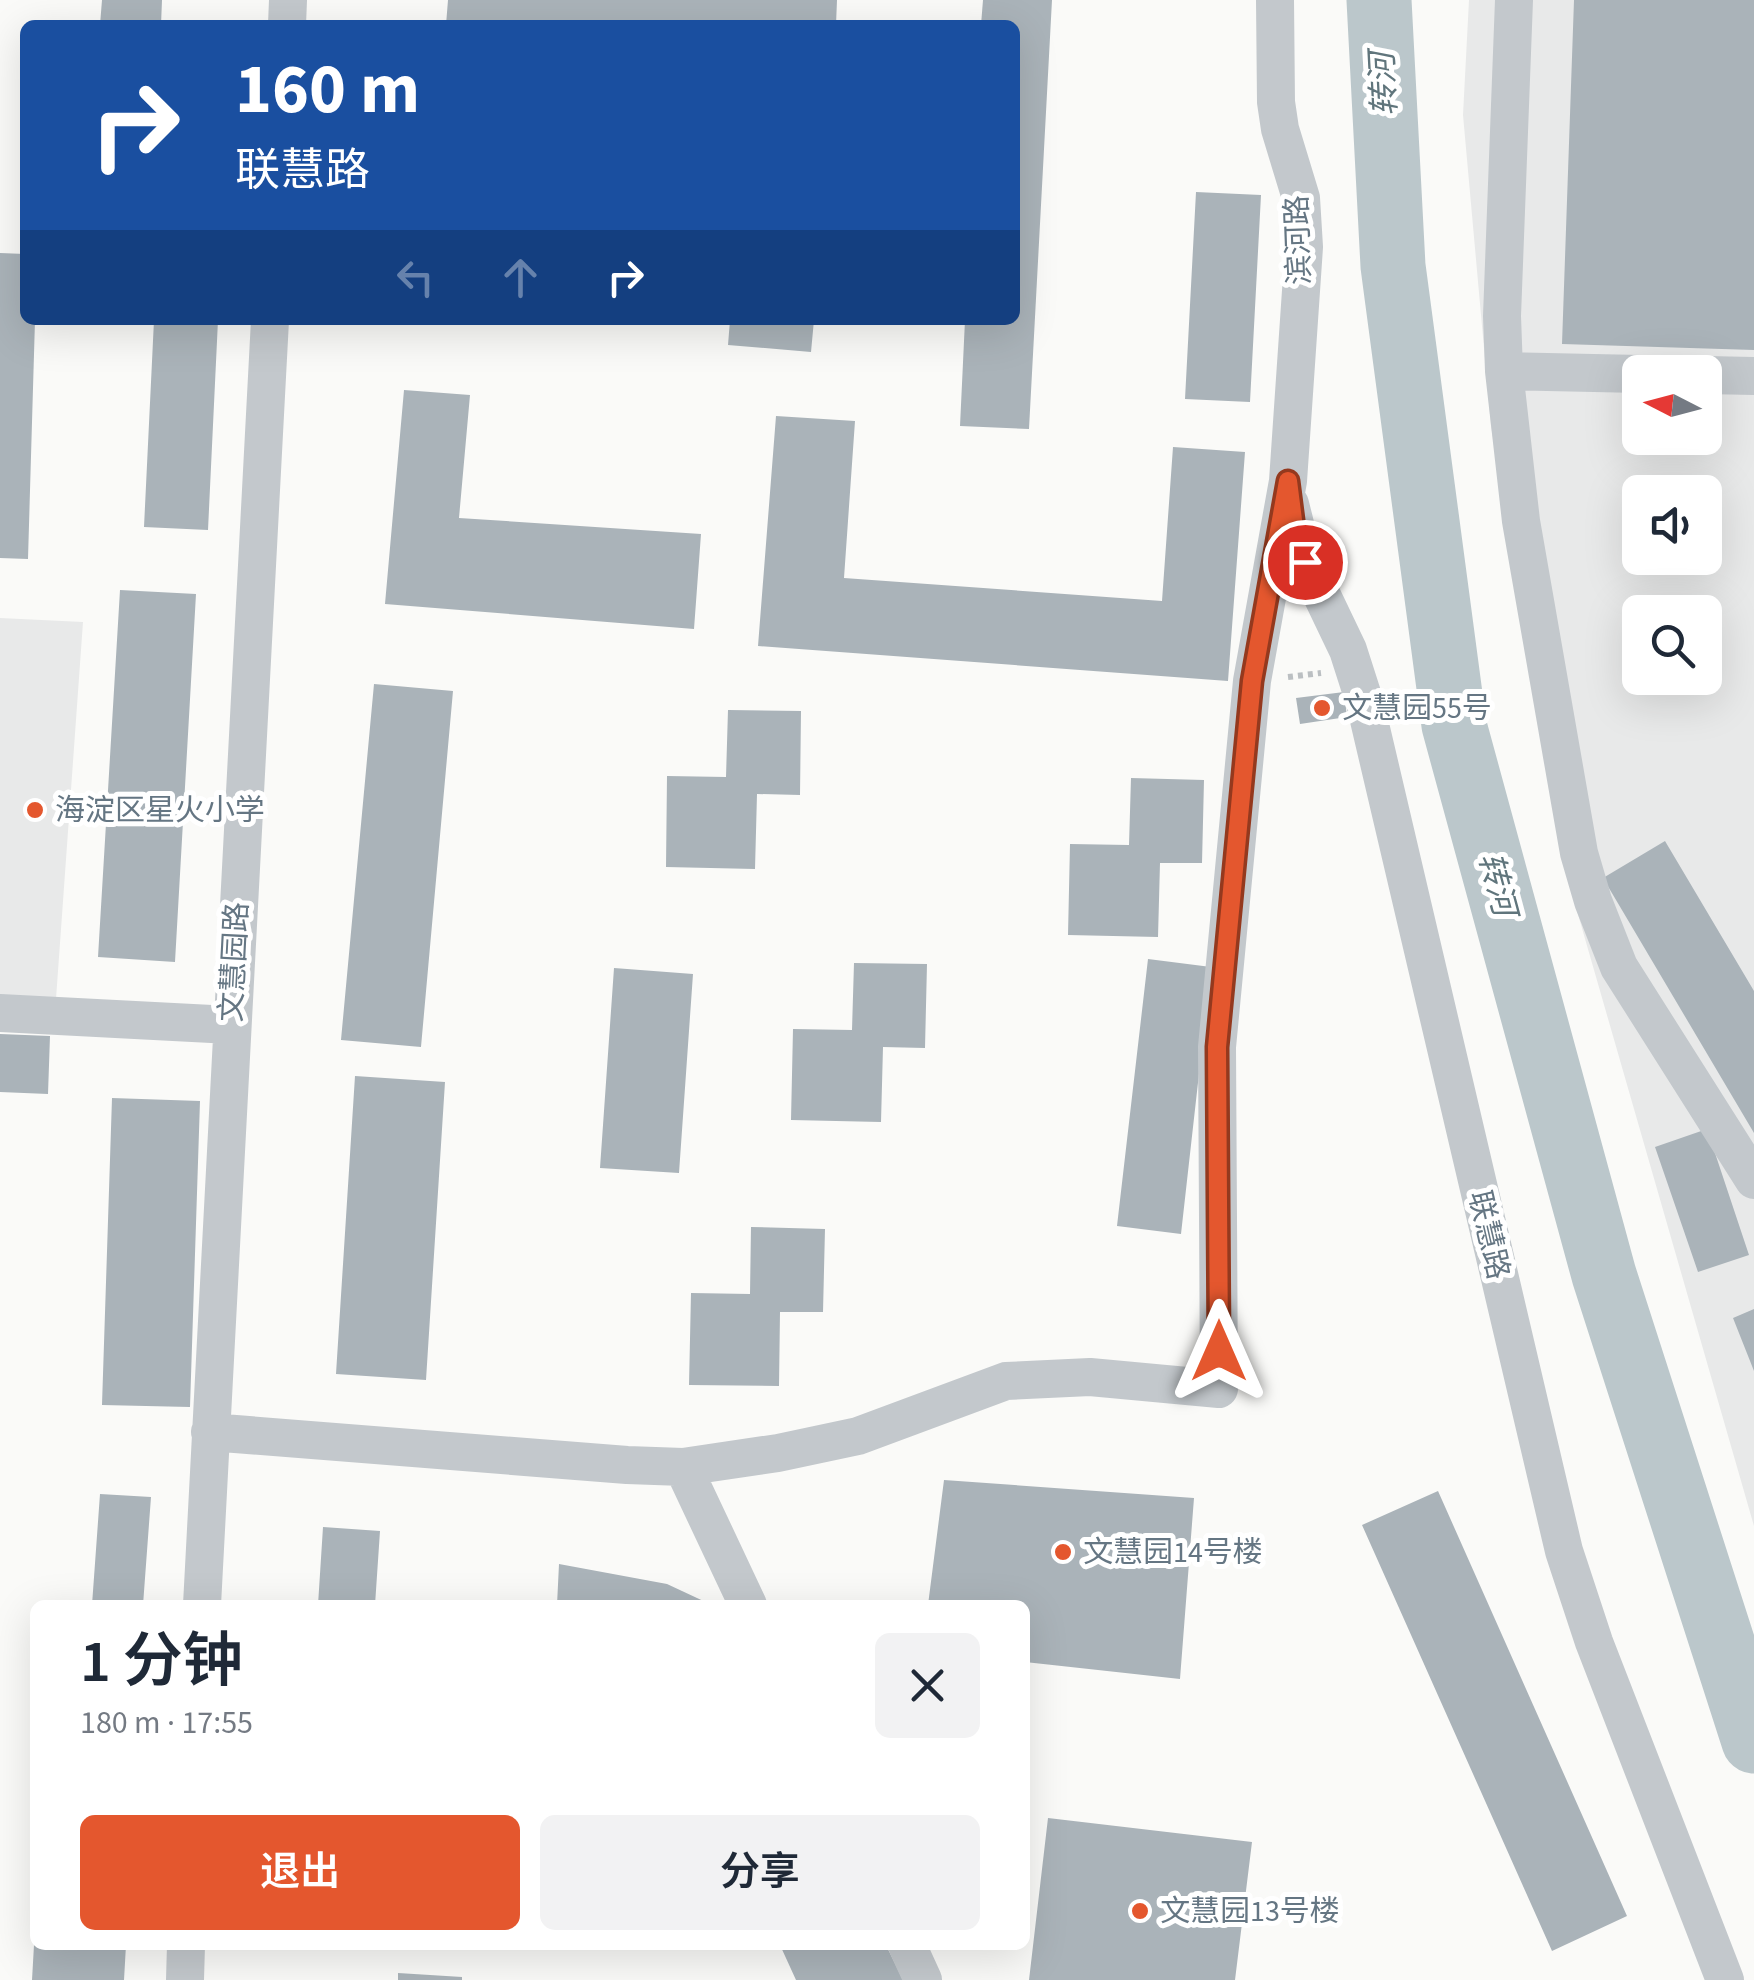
<!DOCTYPE html>
<html lang="zh">
<meta charset="utf-8">
<style>
:root{--surface:#fff;--page:#f2f2f3;--text:#1f2937;--muted:#747a83;--accent:#e4572e}
body{margin:0;font-family:"Source Sans 3","Noto Sans SC",sans-serif;background:var(--page);color:var(--text);height:100vh;display:flex;flex-direction:column;font-size:38px;white-space:nowrap}
*{box-sizing:border-box;margin:0}
p{font-size:32px;color:var(--muted)}
.icon{flex:none;width:55px;height:55px;fill:none;stroke:currentColor;stroke-width:2;stroke-linecap:round;stroke-linejoin:round}
.map{position:relative;flex:1;overflow:hidden}
.panel{position:absolute;left:30px;top:1600px;width:1000px;height:350px;display:flex;flex-direction:column;background:var(--surface);border-radius:15px;box-shadow:0 10px 40px #0002}
.panel>*{flex:none}
.guide{position:absolute;left:20px;top:20px;width:1000px;height:305px;border-radius:15px;box-shadow:0 10px 40px #0002;background:#1a4fa0;color:#fff;overflow:hidden}
.needle{width:65px;rotate:276deg}
.fabs{position:absolute;left:1622px;top:355px;display:grid;gap:20px}
.fabs a{display:grid;place-items:center;width:100px;height:100px;border-radius:15px;background:var(--surface);box-shadow:0 10px 40px #0002;font-size:50px}
.pin{position:absolute;display:grid;place-items:center;width:85px;height:85px;color:#fff;margin:-42px;border:5px solid #fff;border-radius:50%;box-shadow:0 2px 10px #0007}
.me{position:absolute;width:110px;margin:-55px;rotate:0deg;stroke-linejoin:round;filter:drop-shadow(0 0 8px #0008)}
.turn{display:flex;align-items:center;gap:35px;height:210px;padding:0 50px;font-size:45px}
.turn .icon{width:130px;height:130px;stroke-width:2.5}
.turn b{display:block;font-size:70px;line-height:85px}
.lanes{display:flex;align-items:center;height:95px;padding:0 50px;background:#0003;justify-content:center;gap:50px;direction:ltr}
.lanes .off{opacity:.35}
.round{display:grid;place-items:center;flex:none;width:105px;height:105px;border-radius:15px;background:var(--page)}
.summary{display:flex;align-items:center;justify-content:space-between;height:170px;padding:0 50px}
h1{font-size:60px;font-weight:600;line-height:75px}
.action{display:flex;gap:20px;margin-top:auto;padding:20px 50px}
.action a{flex:1;height:115px;border-radius:15px;background:var(--accent);color:#fff;font-size:40px;font-weight:600;line-height:115px;text-align:center}
.action a+a{background:var(--page);color:var(--text)}
.map>svg:first-child{display:block}
.built{fill:#e8e9e9;fill-rule:evenodd}
.lines{fill:none;stroke-linecap:round;stroke-linejoin:round}
.river{stroke:#bbc7cb;stroke-width:65}
.building{fill:#aab3b9}
.path{stroke:#bbbfc2;stroke-width:6;stroke-dasharray:5 5;stroke-linecap:butt}
.minor{stroke:#c3c8cc;stroke-width:38}
.route-casing{stroke:#94391e;stroke-width:25}
.route{stroke:#e4572e;stroke-width:18}
.poi-dot{fill:#e4572e;stroke:#fff;stroke-width:4}
.labels{text-anchor:middle;stroke-width:10;stroke-linejoin:round;paint-order:stroke}
.street-label{font-size:30px;fill:#657683;stroke:#fff}
.poi-label{font-size:30px;fill:#657683;stroke:#fff;text-anchor:start}
.water-label{font-size:32px;font-style:italic;fill:#60757c;stroke:#fff}
</style>
<div class="map">
<svg width="1754" height="1980" viewBox="0 0 1754 1980">
<rect width="100%" height="100%" fill="#fafaf8"/>
<path class="built" d="M1469,0H1754V1526L1573,897L1491,426L1463,115ZM1640,372H1705V438H1640ZM1640,492H1705V558H1640ZM1640,612H1705V678H1640Z
M0,618L83,622L56,999L0,997Z"/>
<g class="lines">
<path class="river" d="M1379,0L1393,266L1454,725L1604,1275L1754,1741"/>
</g>
<path class="building" d="M102,0H162L161,25H100Z
M448,0H837L836,25H446Z
M983,0H1052L1029,429L960,426L965,320H1015V25H981Z
M1574,0H1754V350L1562,344Z
M1196,192L1261,195L1250,402L1185,399Z
M0,253L25,254V320H35L28,559L0,558Z
M154,320H218L208,530L144,527Z
M730,320H814L811,352L728,345Z
M404,390L470,395L459,518L701,534L694,629L385,604Z
M776,416L855,421L844,578L1162,601L1173,447L1245,452L1228,681L758,646Z
M120,590L196,594L175,962L98,957Z
M374,684L453,691L421,1047L341,1040Z
M1344,692L1347,717L1300,724L1296,698Z
M728,710L801,711L800,795L757,794L755,869L666,867L667,776L726,777Z
M1131,778L1204,780L1202,863H1160L1158,937L1068,935L1070,844L1129,845Z
M1665,841L1754,991V1133L1603,878Z
M1148,959L1211,967L1181,1234L1117,1226Z
M854,963L927,964L925,1048L883,1047L881,1122L791,1120L793,1029L852,1030Z
M614,968L693,974L679,1173L600,1168Z
M0,1034L50,1036L48,1094L0,1092Z
M355,1076L445,1082L426,1380L336,1374Z
M112,1098L200,1101L190,1407L102,1405Z
M1707,1129L1749,1255L1698,1272L1655,1147Z
M751,1227L825,1229L823,1312H780L779,1386L689,1385L691,1293L750,1294Z
M1754,1309V1371L1733,1318Z
M944,1480L1194,1498L1180,1679L1025,1662V1605H928Z
M1438,1491L1627,1916L1552,1951L1362,1525Z
M100,1494L151,1497L143,1605H92Z
M323,1527L380,1531L375,1605H318Z
M559,1564L667,1584L712,1605H557Z
M1048,1818L1252,1842L1235,1980H1029Z
M34,1945H126L124,1980H32Z
M780,1945H886L903,1980H796Z
M398,1973L462,1977V1980H398Z"/>
<g class="lines">
<path class="path" d="M1288,677L1321,673"/>
<path class="minor" d="M1514,0L1502,316L1504,371L1521,521L1579,853L1593,901L1619,967L1754,1180
M287,25L288,0
M1504,371L1640,374
M1705,375L1754,376
M1290,504L1303,556L1348,650L1365,703L1564,1551L1594,1642L1725,1980
M0,1013L231,1025
M210,1432L627,1465L683,1467L748,1605
M683,1467L778,1453L858,1436L1006,1381L1090,1377L1219,1389L1217,1047L1252,681L1288,481L1304,247L1301,198L1280,129L1276,102L1275,0
M202,1605L270,320
M907,1945L923,1980
M185,1980L186,1945"/>
</g>
<g class="lines">
<g class="route-casing">
<path id="route" d="M1219,1351L1217,1047L1252,681L1288,481L1294,528L1305,562"/>
</g>
<use href="#route" class="route"/>
</g>
<g class="poi-dot">
<circle cx="1322" cy="708" r="10"/>
<circle cx="35" cy="810" r="10"/>
<circle cx="1063" cy="1552" r="10"/>
<circle cx="1140" cy="1911" r="10"/>
</g>
<g class="labels">
<g class="street-label">
<text transform="translate(1298 240) rotate(-92)" y="10">滨河路</text>
<text transform="translate(234 962) rotate(-87)" y="10">文慧园路</text>
<text transform="translate(1489 1235) rotate(77)" y="10">联慧路</text>
</g>
<g class="poi-label">
<text x="1342" y="718">文慧园55号</text>
<text x="55" y="820">海淀区星火小学</text>
<text x="1083" y="1562">文慧园14号楼</text>
<text x="1160" y="1921">文慧园13号楼</text>
</g>
<g class="water-label">
<text transform="translate(1383 84) rotate(-93)" y="11">转河</text>
<text transform="translate(1498 884) rotate(75)" y="11">转河</text>
</g>
</g>
</svg>
<div class="fabs">
<a><svg class="needle" viewBox="-14 -14 28 28"><path d="M0-13l5 13h-10z" fill="#e53935"/><path d="M0 13l5-13h-10z" fill="#747a83"/></svg></a>
<a><svg class="icon" aria-label="sound" viewBox="0 0 24 24"><path d="M4 9h4l5-4v14l-5-4H4zM17 9q2 3 0 6"/></svg></a>
<a><svg class="icon" aria-label="search" viewBox="0 0 24 24"><circle cx="10" cy="10" r="6"/><path d="M15 15l6 6"/></svg></a>
</div>
<div class="pin" style="left:1305px;top:562px;background:#d93025"><svg class="icon" aria-label="arrive" viewBox="0 0 24 24"><path d="M6 21V4h12l-3 4 3 4H6"/></svg></div>
<svg class="me" style="left:1219px;top:1351px" viewBox="-20 -20 40 40"><path d="M0-17L14 15 0 8-14 15z" fill="#e4572e" stroke="#fff" stroke-width="4"/></svg>
<div class="guide">
<div class="turn"><svg class="icon" aria-label="right" viewBox="0 0 24 24"><path d="M7 20v-9h11M14 6l5 5-5 5"/></svg><div><b>160 m</b>联慧路</div></div>
<div class="lanes"><svg class="icon off" aria-label="left" viewBox="0 0 24 24"><path d="M17 20v-9H6M10 6l-5 5 5 5"/></svg><svg class="icon off" aria-label="ahead" viewBox="0 0 24 24"><path d="M12 20V5M6 11l6-6 6 6"/></svg><svg class="icon" aria-label="right" viewBox="0 0 24 24"><path d="M7 20v-9h11M14 6l5 5-5 5"/></svg></div>
</div>
<section class="panel">
<div class="summary"><div><h1>1 分钟</h1><p>180 m · 17:55</p></div><a class="round"><svg class="icon" aria-label="close" viewBox="0 0 24 24"><path d="M6 6l12 12M18 6L6 18"/></svg></a></div>
<div class="action"><a>退出</a><a>分享</a></div>
</section>
</div>
